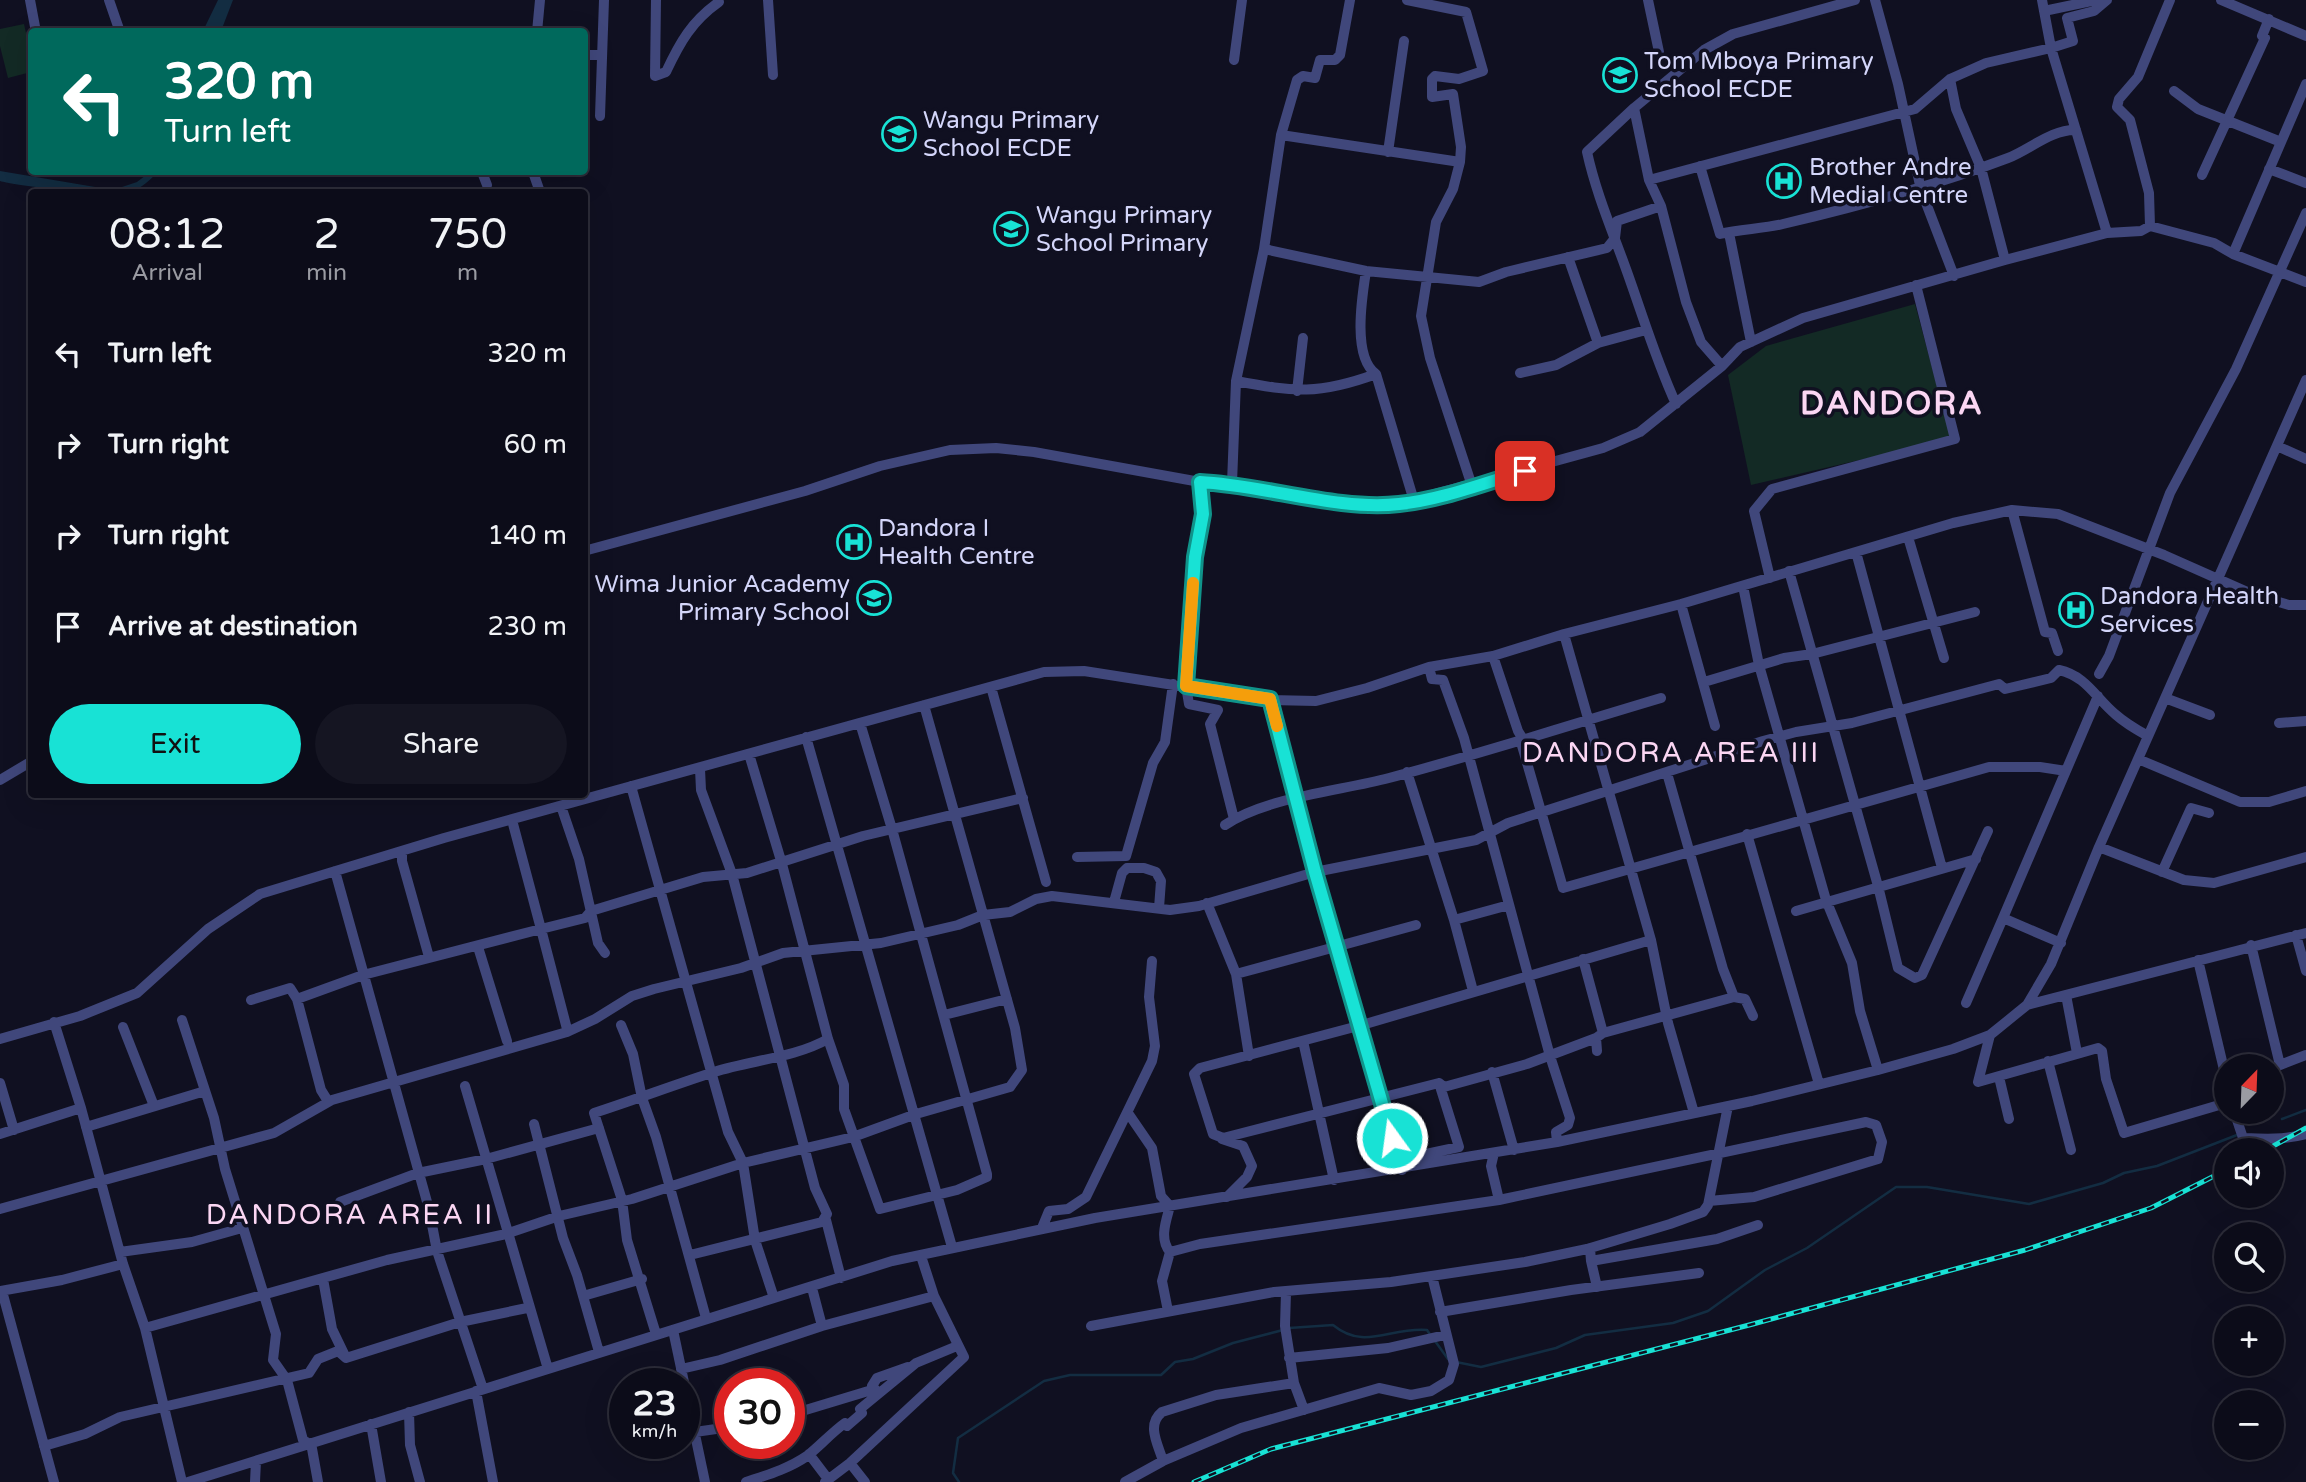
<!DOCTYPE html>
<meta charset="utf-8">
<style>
:root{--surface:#0c0c19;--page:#151522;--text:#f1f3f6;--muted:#9a9ba2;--line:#2c2c38;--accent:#18e2d5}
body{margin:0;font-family:"Varela Round",sans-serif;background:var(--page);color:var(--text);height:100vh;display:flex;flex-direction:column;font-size:26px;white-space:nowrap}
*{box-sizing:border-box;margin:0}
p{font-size:23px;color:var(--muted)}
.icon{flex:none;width:38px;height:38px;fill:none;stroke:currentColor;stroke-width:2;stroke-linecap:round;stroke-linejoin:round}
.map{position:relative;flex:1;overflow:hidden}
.side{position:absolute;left:28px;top:189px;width:560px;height:609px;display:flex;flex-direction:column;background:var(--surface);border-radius:7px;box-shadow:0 7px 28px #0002,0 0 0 2px var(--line)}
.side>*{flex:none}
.guide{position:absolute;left:28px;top:28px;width:560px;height:147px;border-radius:7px;box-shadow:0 7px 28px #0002,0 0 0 2px var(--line);background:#00695c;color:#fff;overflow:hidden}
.needle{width:46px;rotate:23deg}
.controls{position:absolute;left:2214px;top:1054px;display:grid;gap:14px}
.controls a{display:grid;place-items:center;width:70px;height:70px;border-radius:50%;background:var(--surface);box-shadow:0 7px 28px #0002,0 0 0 2px var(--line);font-size:35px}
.speed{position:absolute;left:609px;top:1368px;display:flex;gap:14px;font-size:35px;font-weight:700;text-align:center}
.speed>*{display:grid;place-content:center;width:91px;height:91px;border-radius:50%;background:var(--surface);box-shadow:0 7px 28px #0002,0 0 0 2px var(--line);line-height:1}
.speed small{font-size:18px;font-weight:400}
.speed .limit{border:10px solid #d22;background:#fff;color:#111}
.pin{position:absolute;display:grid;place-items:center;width:60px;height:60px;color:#fff;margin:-30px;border-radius:14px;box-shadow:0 4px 10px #0006}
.me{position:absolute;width:77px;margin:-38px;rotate:346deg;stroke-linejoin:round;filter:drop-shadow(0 0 5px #0008)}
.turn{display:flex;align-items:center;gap:24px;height:147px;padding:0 21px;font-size:32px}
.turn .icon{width:91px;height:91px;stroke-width:2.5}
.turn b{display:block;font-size:49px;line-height:60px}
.eta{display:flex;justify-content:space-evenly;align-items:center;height:119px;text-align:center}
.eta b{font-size:42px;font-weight:600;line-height:49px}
.primary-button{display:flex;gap:14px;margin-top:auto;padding:14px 21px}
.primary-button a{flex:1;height:80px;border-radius:42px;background:var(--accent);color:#111;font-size:28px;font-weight:600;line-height:80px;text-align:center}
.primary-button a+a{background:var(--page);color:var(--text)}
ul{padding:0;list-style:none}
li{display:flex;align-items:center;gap:21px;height:91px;padding:0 21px}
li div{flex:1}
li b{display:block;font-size:26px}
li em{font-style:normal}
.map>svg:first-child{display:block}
.green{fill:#132a25}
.water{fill:#132d42}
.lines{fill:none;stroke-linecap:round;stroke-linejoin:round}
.stream{stroke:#132d42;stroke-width:2.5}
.street{stroke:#40477b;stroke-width:10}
.rail-casing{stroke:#18e2d5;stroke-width:5}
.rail{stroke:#101021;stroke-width:2.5;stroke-dasharray:8;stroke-linecap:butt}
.route-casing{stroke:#10938a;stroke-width:18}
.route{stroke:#18e2d5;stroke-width:12}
.slow{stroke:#f59e0b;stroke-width:12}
.labels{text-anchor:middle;stroke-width:7;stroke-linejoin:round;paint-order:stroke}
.poi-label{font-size:24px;fill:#d4d6fa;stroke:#101021;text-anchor:start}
.quarter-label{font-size:28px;letter-spacing:2px;fill:#fbd6f3;stroke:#101021}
.district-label{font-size:32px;font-weight:bold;letter-spacing:2px;fill:#fbd6f3;stroke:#101021}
</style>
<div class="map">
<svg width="2306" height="1482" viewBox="0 0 2306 1482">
<rect width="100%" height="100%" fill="#101021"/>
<path class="green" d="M24,24L31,56V72L8,78L0,46V29Z
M1915,304L1951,439L1751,485L1728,375L1766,346Z"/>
<path class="water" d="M218,0H233L221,31H203Z
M0,171L113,190L137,182L150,172H157C151,180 141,188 131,192C117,197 16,186 0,181Z"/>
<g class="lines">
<path class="stream" d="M2282,1119L2306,1110
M1289,1328L1333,1325C1365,1351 1389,1327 1427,1330L1431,1336
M1435,1341L1448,1359
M1456,1362L1481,1367L1556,1348L1585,1335L1673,1323L1708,1311L1765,1270L1807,1248L1896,1187H1927L2029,1204L2103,1183L2124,1173L2157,1166L2237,1135
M959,1482L953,1473L958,1438L1044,1381L1070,1375H1161L1175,1362L1193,1359L1233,1343L1283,1330"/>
<path class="street" d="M30,0L36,32
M109,0L120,32
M656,0L655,76L666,72C680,42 692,21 719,2
M768,0L773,75
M1407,0L1466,12L1483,71L1459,79L1435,76L1432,79V97L1453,94L1461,147L1460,162L1453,189L1436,222L1421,316L1430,358L1472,486
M1648,0L1659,52
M1875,0L1898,84L1921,190L1954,276
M2042,0L2051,48L2073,41L2067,18L2094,11L2107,0
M2221,0L2306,36
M2044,11L2096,0
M537,32L540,0
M584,55H601
M1234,60L1242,0
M1950,79L1956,109L1981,168L2005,260
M2174,91L2198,109L2281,142
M1634,108L1649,180L1661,206L1686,302L1701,342L1722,366
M600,116L604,0
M1281,135L1460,162
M1388,152L1404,41
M1700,166L1720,234C1740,229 1762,229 1783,224C1859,206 1934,186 2008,158C2029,150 2052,129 2076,130
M2269,169L2306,183
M482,172L487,185
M533,172L540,192
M2202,175L2265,38L2262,36L2269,19
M1649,180L1915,109L1950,79L1986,63L2051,48L2107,233
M2150,226L2149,193L2130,120L2117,107L2119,99L2138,77L2170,0
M1729,233L1751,342
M1264,249L1366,271L1479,282L1506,272L1607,248L1615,238L1617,221L1661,206
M2233,254L2306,84
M1568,257L1598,343
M1366,271C1362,297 1352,357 1376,374L1414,501
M1520,373L1556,365L1598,343L1646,330
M1236,381C1294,392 1319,395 1376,374
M1297,391L1303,338
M1676,404C1655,358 1643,316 1626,269C1612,230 1596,193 1587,152L1634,108L1704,50L1733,34L1855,0
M2277,446L2306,459
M1200,482L1203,514L1195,557L1186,686L1189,704L1218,710L1210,724L1234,819
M1232,483L1236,381L1264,249L1281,135L1297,80L1303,76L1315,78L1320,60H1335L1340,55L1350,0
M2012,510L2045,632L2052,633L2058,651
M1908,537L1944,658
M584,551L805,491L880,466L950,450L996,448L1034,452L1200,482L1232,483L1360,503L1398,504L1603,448L1640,432L1722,366L1740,347L1803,318L2005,260L2107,233L2141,231L2150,226L2214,243L2233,254L2306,282
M1856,552L1942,868
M1789,571L1878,886L1898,968L1915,978L1922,975L1988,831
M1770,578L1754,511L1772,489L1955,439L1916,285
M1743,586L1759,665L1826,900L1852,963L1860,1011L1878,1070
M1681,604L1715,726
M1564,634L1651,940L1668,1023L1694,1113
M1493,656L1518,731L1524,741
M1429,667L1432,679L1443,680L1464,738L1550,1056L1570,1118L1568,1125L1556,1132L1557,1142
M2099,674L2109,656L2170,493L2236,369L2306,213
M1704,682L1784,658L1812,654L1975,612
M991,687L1046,882
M2165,698L2210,715
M1270,700L1315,872L1402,1170
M2279,723L2306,721
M806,737L952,1247
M1521,742L1563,888L1989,767H2040L2066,771
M749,754L782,864L828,1039L844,1085V1109L880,1209L957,1190L987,1177V1174L892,829L860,723
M2138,759L2240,802H2269L2306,791
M1407,772L1454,920
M1667,773L1723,969L1734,997
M0,780L32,761
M631,786L728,1132L743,1163L755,1240L774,1298
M561,806L579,859L598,943L605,953
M1225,825C1267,797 1340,791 1389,778C1480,754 1570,725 1661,698
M1747,834L1819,1084
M2099,847L2184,880L2214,883L2306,857
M402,852V861L429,957
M1077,857L1126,856L1153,763L1165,742L1173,684
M335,871L429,1209L437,1251L483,1389
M2162,872L2191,808L2209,813
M1114,902L1122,873L1127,868H1144L1156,872L1161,881L1159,908
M1207,903L1236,974L1249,1056
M1796,911L1976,859
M2296,935L2306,971
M2061,943L2003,918L2098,696
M2251,945L2280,1065L2272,1069
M478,947L507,1041
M1583,959L1603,1033
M2198,960L2226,1078
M1236,974L1416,925
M1473,991L1454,920L1509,905
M2066,995L2077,1053
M297,999L321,1090L326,1098
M251,1000L290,988L297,999L363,975L541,929L512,820
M1966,1003L2003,918
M2027,1005L2306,933
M944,1015L1007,999
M182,1020L214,1118L225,1169L276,1334L273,1360L287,1380L303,1440L308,1443
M54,1022L81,1108L123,1264L145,1328L182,1482
M621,1025L633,1054L642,1098L656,1137L706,1318
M123,1027L154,1106
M567,1029L541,929L585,918L591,911L703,877L747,873L863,836L1023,798
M1596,1038L1527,1064L1444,1087L1439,1083L1223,1138L1213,1134L1194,1074L1200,1068L1362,1025L1651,940
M0,1039L80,1016L137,993L208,929L260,894L444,838L1044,672L1084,671L1270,700L1316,701L1367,688L1429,667L1493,656L1564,634L1681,604L1953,523L2012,510L2058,514L2164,555L2252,594L2289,605H2306
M1303,1041L1334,1180
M1597,1051L1596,1038L1603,1033L1734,997L1745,999L1753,1016
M2048,1061L2071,1150
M2280,1065L2306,1055
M1492,1072L1514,1150
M1999,1077L2009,1119
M1978,1082L2098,1048L2102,1051L2106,1079L2124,1133L2226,1103
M1978,1082L1990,1035
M0,1083L14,1130
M465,1086L548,1369
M2234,1111L2243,1138C2265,1139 2283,1140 2306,1134
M1128,1113L1152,1148L1161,1196L1170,1206C1166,1221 1159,1239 1170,1252
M534,1124L563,1238L577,1275L599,1352
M86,1127L205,1091
M0,1134L81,1108
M1222,1139L1243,1146L1252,1166L1247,1177L1227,1197
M1494,1153L1491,1166L1499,1200
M1398,1160L1459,1147L1439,1083
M340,1202L418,1173L486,1159L599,1128
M0,1209L274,1133L332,1100L567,1032L595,1019L632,996L654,989L741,968L783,953L881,943L958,925L983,915L1010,912L1036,899L1052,896L1170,910L1199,906L1315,872L1476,840L1508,823L1763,741L1796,732L1852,723L1999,684L2005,689L2051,678L2059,670C2086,676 2095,697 2115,714C2125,723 2137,730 2148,736
M826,1220L841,1278
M1042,1228L1049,1211L1068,1209L1086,1197L1152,1061L1155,1046L1149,997L1152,961
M1590,1248L1591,1261L1717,1239L1758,1225
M120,1252L192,1242L242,1228
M690,1255L822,1222L827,1214L815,1188L732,874L701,790L700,769
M1591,1261L1597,1287
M323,1279L332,1329L345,1356
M812,1288L822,1326
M0,1291L62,1280L123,1264
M2,1291L54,1482
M583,1296L642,1279
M1168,1311L1162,1281L1170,1252L1200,1244L1499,1200L1866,1122L1876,1125L1882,1142L1878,1159L1754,1197L1709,1201
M1440,1312L1571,1290L1699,1273
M1091,1326L1274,1292L1391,1282L1525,1262L1587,1249L1670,1224L1703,1212L1708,1205L1728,1106
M145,1328L387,1260L506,1234L559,1216L632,1199L743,1163L853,1137L916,1114L1010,1087L1022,1070L1015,1028L924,705
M673,1330L705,1482
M656,1334L627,1240L622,1200L594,1113C634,1100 674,1085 714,1072C752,1060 794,1058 828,1039
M1289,1358L1388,1348L1445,1335
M681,1369L720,1360L822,1326L934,1296
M1294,1383L1304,1410
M476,1391L493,1482
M876,1392L872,1386L877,1378L908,1367
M409,1412L410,1445L420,1482
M789,1415L875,1389
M371,1424L381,1482
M695,1432L730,1427
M311,1443L318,1482
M44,1446L85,1434L120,1417L309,1373L318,1359L338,1351L346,1358L460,1322L527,1308
M809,1454L828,1479
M1163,1461C1158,1444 1146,1425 1162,1412L1216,1395L1294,1383L1285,1326L1286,1292
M850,1463L865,1482
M188,1482L892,1261L1095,1218L1557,1142L1752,1101L1878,1070L1953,1049L1990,1035L2027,1005L2051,964L2099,847L2306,380
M255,1482L256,1461
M746,1482C767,1475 788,1469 807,1456C820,1446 831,1433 845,1423L847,1426L862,1413L860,1409L916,1363L957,1346
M825,1482L850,1463L964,1357L934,1296L921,1256
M1125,1482L1163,1461L1241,1428L1379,1388L1411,1395L1431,1391L1449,1380L1454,1364L1432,1276"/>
<g class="rail-casing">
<path id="rail" d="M2266,1150L2306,1128
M1194,1482L1271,1449L1753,1324L2025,1250L2151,1208L2226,1170"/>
</g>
<use href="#rail" class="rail"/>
</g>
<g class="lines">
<g class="route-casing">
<path id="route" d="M1392,1138L1315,872L1270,699L1186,686L1195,557L1203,514L1200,482C1264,485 1338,511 1399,504C1441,500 1484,483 1525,471"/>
</g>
<use href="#route" class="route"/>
<path class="slow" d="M1193,583L1186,686L1270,699L1277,726"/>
</g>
<defs>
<g id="school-ring" transform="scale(1.75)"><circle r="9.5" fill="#101021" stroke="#18e2d5" stroke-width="1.5"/><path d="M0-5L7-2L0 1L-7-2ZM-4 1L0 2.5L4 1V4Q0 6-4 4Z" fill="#18e2d5"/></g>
<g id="hospital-ring" transform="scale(1.75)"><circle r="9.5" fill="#101021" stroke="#18e2d5" stroke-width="1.5"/><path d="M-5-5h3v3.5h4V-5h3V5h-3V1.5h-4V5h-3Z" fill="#18e2d5"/></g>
</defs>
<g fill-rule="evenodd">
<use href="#school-ring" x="1620" y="75"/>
<use href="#school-ring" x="899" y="134"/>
<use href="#hospital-ring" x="1784" y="181"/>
<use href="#school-ring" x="1011" y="229"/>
<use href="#hospital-ring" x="854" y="542"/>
<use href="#school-ring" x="874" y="598"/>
<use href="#hospital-ring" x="2076" y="610"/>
</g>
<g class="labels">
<g class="poi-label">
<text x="1644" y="69">Tom Mboya Primary<tspan x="1644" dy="28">School ECDE</tspan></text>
<text x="923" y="128">Wangu Primary<tspan x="923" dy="28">School ECDE</tspan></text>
<text x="1809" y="175">Brother Andre<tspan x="1809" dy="28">Medial Centre</tspan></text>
<text x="1036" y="223">Wangu Primary<tspan x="1036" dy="28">School Primary</tspan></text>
<text x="878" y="536">Dandora I<tspan x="878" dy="28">Health Centre</tspan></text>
<text x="850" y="592" text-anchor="end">Wima Junior Academy<tspan x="850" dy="28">Primary School</tspan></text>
<text x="2100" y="604">Dandora Health<tspan x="2100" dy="28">Services</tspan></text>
</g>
<g class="quarter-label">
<text x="1671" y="762">DANDORA AREA III</text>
<text x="350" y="1224">DANDORA AREA II</text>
</g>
<g class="district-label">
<text x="1892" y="414">DANDORA</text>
</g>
</g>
</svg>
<div class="controls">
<a><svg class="needle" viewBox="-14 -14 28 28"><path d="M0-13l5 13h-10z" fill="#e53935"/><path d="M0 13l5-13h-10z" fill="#9a9ba2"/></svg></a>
<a><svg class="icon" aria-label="sound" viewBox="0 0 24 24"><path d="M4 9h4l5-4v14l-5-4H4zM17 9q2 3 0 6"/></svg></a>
<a><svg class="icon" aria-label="search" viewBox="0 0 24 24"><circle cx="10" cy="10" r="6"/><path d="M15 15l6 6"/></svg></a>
<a>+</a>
<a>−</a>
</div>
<div class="speed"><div>23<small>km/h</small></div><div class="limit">30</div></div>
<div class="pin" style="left:1525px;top:471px;background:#d93025"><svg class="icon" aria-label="arrive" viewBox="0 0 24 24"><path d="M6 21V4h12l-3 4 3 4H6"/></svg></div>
<svg class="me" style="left:1392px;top:1138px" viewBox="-20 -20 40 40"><circle r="17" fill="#18e2d5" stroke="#fff" stroke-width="3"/><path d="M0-11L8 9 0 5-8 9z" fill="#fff"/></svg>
<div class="guide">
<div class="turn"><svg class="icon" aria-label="left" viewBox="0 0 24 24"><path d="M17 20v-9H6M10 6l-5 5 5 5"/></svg><div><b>320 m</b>Turn left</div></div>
</div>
<section class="side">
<div class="eta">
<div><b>08:12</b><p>Arrival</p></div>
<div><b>2</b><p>min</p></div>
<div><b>750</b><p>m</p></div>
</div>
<ul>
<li><svg class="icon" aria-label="left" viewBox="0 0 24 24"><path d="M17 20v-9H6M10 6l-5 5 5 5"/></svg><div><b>Turn left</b></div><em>320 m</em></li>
<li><svg class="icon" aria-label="right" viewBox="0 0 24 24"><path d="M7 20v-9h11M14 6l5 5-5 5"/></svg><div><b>Turn right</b></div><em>60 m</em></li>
<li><svg class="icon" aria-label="right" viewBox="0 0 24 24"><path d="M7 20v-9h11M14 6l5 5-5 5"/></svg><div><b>Turn right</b></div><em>140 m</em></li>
<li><svg class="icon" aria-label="arrive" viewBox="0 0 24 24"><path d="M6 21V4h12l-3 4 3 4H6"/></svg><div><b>Arrive at destination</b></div><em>230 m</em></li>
</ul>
<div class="primary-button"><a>Exit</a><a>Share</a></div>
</section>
</div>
